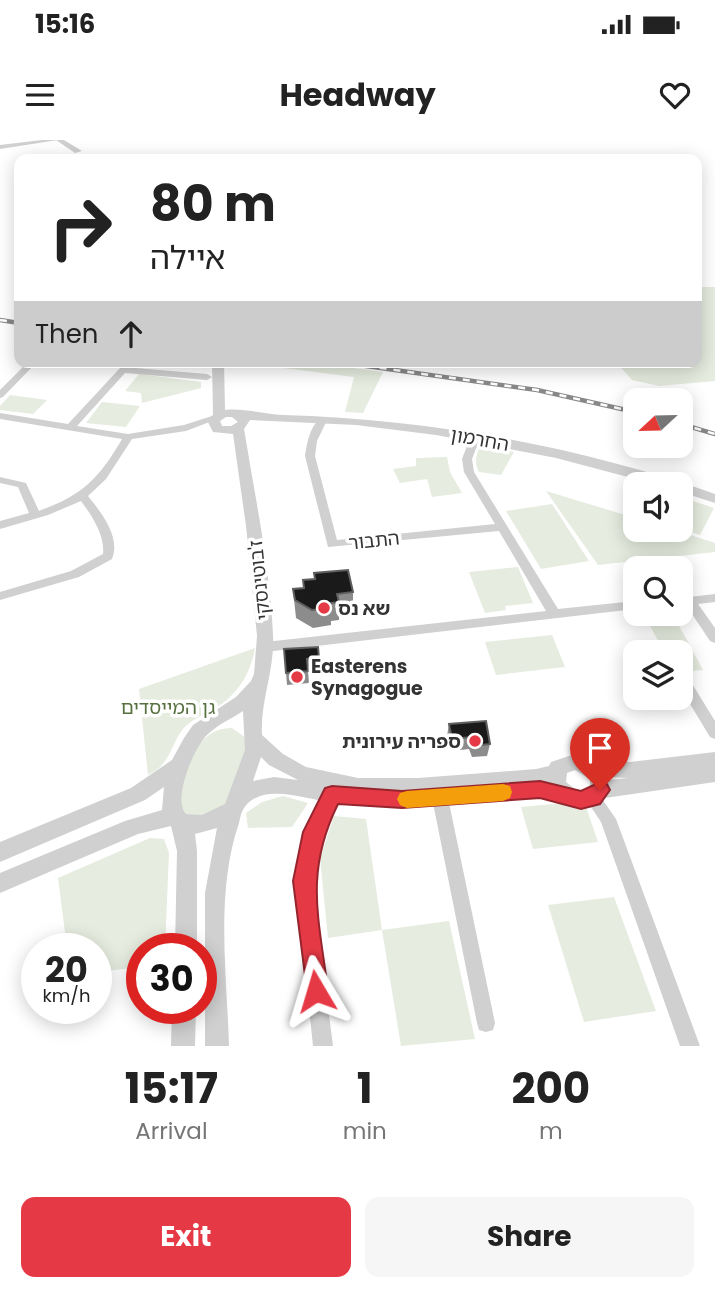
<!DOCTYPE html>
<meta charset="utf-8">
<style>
:root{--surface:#fff;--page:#f6f6f6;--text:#222;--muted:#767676;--accent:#e63946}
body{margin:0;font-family:Poppins,"Noto Sans Hebrew",sans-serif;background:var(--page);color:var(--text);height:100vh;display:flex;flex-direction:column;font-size:26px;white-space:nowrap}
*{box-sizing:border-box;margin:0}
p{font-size:23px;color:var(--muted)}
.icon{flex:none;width:38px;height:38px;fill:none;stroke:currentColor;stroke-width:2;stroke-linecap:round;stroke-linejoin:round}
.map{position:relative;height:906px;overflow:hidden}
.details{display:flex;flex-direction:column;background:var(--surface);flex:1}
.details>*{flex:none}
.banner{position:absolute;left:14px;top:14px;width:688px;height:214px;border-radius:14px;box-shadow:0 4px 18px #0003;background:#fff;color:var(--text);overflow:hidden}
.needle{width:46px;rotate:248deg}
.controls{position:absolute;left:623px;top:248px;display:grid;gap:14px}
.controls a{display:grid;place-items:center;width:70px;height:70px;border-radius:14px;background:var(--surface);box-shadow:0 4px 18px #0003;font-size:35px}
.speed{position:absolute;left:21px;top:793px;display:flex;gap:14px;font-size:35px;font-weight:700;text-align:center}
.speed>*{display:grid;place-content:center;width:91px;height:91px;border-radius:50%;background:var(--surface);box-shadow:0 4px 18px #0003;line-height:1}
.speed small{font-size:18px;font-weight:400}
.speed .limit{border:10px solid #d22;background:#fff;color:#111}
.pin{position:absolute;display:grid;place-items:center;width:60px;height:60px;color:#fff;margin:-72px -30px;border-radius:50% 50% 50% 0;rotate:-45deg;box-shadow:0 0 7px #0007}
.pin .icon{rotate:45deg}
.me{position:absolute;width:77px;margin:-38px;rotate:353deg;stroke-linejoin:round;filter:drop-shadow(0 0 5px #0008)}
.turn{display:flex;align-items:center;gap:24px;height:147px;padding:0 21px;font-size:32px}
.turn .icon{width:91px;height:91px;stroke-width:2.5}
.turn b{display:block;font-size:49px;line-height:60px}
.then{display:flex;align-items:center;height:66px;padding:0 21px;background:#0003;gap:14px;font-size:26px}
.eta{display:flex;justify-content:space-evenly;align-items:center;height:119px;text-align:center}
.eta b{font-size:42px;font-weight:700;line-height:49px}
.cta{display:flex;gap:14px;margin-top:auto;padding:14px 21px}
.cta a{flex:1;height:80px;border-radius:14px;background:var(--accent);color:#fff;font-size:28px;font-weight:700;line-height:80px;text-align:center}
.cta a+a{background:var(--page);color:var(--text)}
.status{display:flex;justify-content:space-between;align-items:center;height:49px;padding:0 35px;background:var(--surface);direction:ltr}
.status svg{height:19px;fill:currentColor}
header{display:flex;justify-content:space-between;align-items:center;height:91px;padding:0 21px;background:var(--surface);font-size:32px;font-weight:700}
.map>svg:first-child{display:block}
.green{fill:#e6ecdf}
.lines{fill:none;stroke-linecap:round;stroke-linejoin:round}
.minor{fill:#d0d0d0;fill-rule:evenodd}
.tertiary{fill:#d0d0d0;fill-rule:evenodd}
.rail-casing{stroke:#888;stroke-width:4.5}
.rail{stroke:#fff;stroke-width:2.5;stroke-dasharray:7;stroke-linecap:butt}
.wall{fill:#8c8c8c}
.building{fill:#1a1a1a;stroke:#5f5f5f;stroke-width:2}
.route{fill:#e63946;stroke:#96252e;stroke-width:2}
.slow{fill:#f59e0b}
.poi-dot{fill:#e63946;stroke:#fff;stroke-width:2.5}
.labels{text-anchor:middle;stroke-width:7;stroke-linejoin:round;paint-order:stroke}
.street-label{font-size:19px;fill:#333;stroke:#fff}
.poi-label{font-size:19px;font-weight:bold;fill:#333;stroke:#fff;text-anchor:start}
.park-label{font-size:19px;fill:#56703f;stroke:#fff}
</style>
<div class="status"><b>15:16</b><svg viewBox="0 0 49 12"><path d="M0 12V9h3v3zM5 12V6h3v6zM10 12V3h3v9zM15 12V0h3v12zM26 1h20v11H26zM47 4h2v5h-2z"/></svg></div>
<header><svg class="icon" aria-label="menu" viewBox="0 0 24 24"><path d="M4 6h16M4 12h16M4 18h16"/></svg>Headway<svg class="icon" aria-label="heart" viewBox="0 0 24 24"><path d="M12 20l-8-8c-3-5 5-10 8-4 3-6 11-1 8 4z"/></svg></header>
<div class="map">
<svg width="715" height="906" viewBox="0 0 715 906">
<rect width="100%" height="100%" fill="#fff"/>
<path class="green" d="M697,147H715V241L659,246L632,240L616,222H696Z
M236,222H308L383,232L363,273L345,272L354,237Z
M139,234L201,242V248L142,263L141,253L125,251Z
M10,255L47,260L33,274L0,270V266Z
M102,262L140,266L126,287L86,283Z
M488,306L514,312L501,335L479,332C474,323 476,317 479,308Z
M447,317L450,332L462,353L432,357L427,339L400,343L393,329L416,326V318Z
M546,351L635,378V390H675L715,403V412L598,425Z
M681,357L714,368L700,395L681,389Z
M552,364L589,421L541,429L506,371Z
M518,427L533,463L505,466L506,470L485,473L469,432Z
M676,480L703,530L681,532V513H637L663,510L648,482Z
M552,495L565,527L496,535L485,502Z
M255,508C251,533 237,556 215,568C203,575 192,579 183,589C169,607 172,623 148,635L139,549Z
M232,588L246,598V611L231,660L215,676L182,674C177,641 192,588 232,588Z
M283,656L308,663L292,687L248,688L246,673L262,662Z
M584,661L598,702L533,709L521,667Z
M334,676L366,679L382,790L449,781L475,899L401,906L382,790L328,798L320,718Z
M150,698L164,699L169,713L165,808H142V827L96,832V808H67L58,738Z
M614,757L656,871L584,882L548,765Z"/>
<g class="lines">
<path class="minor" d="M42,0H58L0,9V5Z
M28,222H37L3,257L0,258V250Z
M123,227L207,234L212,237L207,240L125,233L77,286L128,294L184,285L215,275L220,278L186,291L132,299L106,339L88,356C101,372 121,397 112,419L79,437L0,460V452L71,431L103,414C105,395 92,376 81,361L48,375L0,389V381L29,373L18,347L0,343V337L26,343L39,371L41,370C83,355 100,337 122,299L0,279V273L68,284L120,228Z
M322,277L327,280L317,301L315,316L337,400L495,384L464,332L462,319L470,298L475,295L480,298L472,319L474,332L558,469L635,461V469L265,512L260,510L258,507L260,504L265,502L546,471L499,391L328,407L305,316C307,303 310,285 322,277Z
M715,454V462L698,464L715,488V503L710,501L686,465L681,464V458Z
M686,541L691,542L715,581V599L710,597L681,549V542Z
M332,647L337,649L340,654L321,692L312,741L333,906H313L296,741L305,692L327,649Z
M440,651L445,653L448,658L495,883L493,890L486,892L479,890L477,883L432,658L435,653Z
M593,651L598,653L616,679L700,906H680L601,682L585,658L588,653Z"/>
<path class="tertiary" d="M56,0H64L82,11L75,13Z
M212,222H224L225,270C243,268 264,274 283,275C428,279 578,306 715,354V363L681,352V345H658L556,318L436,295L356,285L250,280L244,289C255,357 270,426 273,495C275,530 260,561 262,595L283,614L306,627L358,638H418L536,629L549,626L551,622L575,614L594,620L630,622L715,612V642L605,658C586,681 560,657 536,658C492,659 448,667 403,667C381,668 357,665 334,663C308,660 262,641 244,668C241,672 240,679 239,683C215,753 227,834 229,906H205V753L217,688L195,694L197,711V808H175L177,711L171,686L138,694L0,753V733L125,681L162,670L164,647L145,660L0,722V702L131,648L172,620L184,598L193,585L236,557L251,541L254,534L257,496L246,386L233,294L213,292L207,280L213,275ZM226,277H232L238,282L231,286H222L220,281ZM243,571L245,610L225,664L202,675L186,674C172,660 194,607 207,595C217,585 231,579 243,571ZM261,617L269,625L298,640L274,637L253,641ZM575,630L590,639V647L587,651H577L566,642L567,633ZM608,637L627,638L609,640Z
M172,868H196L195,906H171Z"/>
<g class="rail-casing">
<path id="rail" d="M0,180L19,183
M338,222L537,250L635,272
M681,284L715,294"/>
</g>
<use href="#rail" class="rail"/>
</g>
<path class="wall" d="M314,433L353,452V470L339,471V480L331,481V485L313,488L296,478L293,449L303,448V440L315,439Z
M318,507L320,530L308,531L309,543L287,545L284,509Z
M449,584L490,604L487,616L472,617L469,609L451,611L447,596Z"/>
<path class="building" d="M348,430L353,452L337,454L339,462L330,463L331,468L312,470L295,460L293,449L304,448L303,440L315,439L314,433Z
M318,507L319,518L307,519L308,531L286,533L284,509Z
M486,581L490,604L473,606L471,597L452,599L449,584Z"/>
<path class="route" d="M540,641L581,651L600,642L607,644L610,650L600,664L581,669L540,658L402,668L338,664C304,733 319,778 328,851L325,859L316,863L308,859L293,741L303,692L325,648L332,646L402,651Z"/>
<path class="slow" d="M503,644L510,646L512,652L510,658L503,661L407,668L400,665L397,659L400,653L407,651Z"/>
<g class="poi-dot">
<circle cx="324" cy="468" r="7"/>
<circle cx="297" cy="537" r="7"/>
<circle cx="475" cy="601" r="7"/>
</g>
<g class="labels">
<g class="street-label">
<text transform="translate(480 299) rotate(10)" y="7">החרמון</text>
<text transform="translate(374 400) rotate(-6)" y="7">התבור</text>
<text transform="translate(259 440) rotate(-96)" y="7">ז'בוטינסקי</text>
</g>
<g class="poi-label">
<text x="338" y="475">שא נס</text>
<text x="311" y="533">Easterens<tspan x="311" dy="22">Synagogue</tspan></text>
<text x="461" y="608" text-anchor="end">ספריה עירונית</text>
</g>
<g class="park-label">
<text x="168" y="574">גן המייסדים</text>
</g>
</g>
</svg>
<div class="controls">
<a><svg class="needle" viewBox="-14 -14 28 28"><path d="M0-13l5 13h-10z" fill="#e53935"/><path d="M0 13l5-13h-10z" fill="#767676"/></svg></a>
<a><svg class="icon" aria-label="sound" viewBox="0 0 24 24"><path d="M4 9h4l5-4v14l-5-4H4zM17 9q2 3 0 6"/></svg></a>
<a><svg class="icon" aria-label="search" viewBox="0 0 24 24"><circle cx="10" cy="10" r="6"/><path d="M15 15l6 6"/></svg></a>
<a><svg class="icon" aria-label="layers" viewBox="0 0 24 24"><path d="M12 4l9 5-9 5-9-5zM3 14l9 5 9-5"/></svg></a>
</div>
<div class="speed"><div>20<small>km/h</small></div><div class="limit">30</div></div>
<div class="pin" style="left:600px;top:650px;background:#d93025"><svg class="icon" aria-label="arrive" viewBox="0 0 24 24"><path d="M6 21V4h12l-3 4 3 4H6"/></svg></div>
<svg class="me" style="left:316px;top:851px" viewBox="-20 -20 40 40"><path d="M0-17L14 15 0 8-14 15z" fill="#e63946" stroke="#fff" stroke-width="4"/></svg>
<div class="banner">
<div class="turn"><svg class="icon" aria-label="right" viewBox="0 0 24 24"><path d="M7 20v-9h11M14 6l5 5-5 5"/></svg><div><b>80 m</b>איילה</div></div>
<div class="then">Then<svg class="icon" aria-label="ahead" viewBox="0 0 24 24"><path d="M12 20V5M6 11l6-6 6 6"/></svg></div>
</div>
</div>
<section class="details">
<div class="eta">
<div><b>15:17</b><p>Arrival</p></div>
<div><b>1</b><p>min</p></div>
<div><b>200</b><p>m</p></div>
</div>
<div class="cta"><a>Exit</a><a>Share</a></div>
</section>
